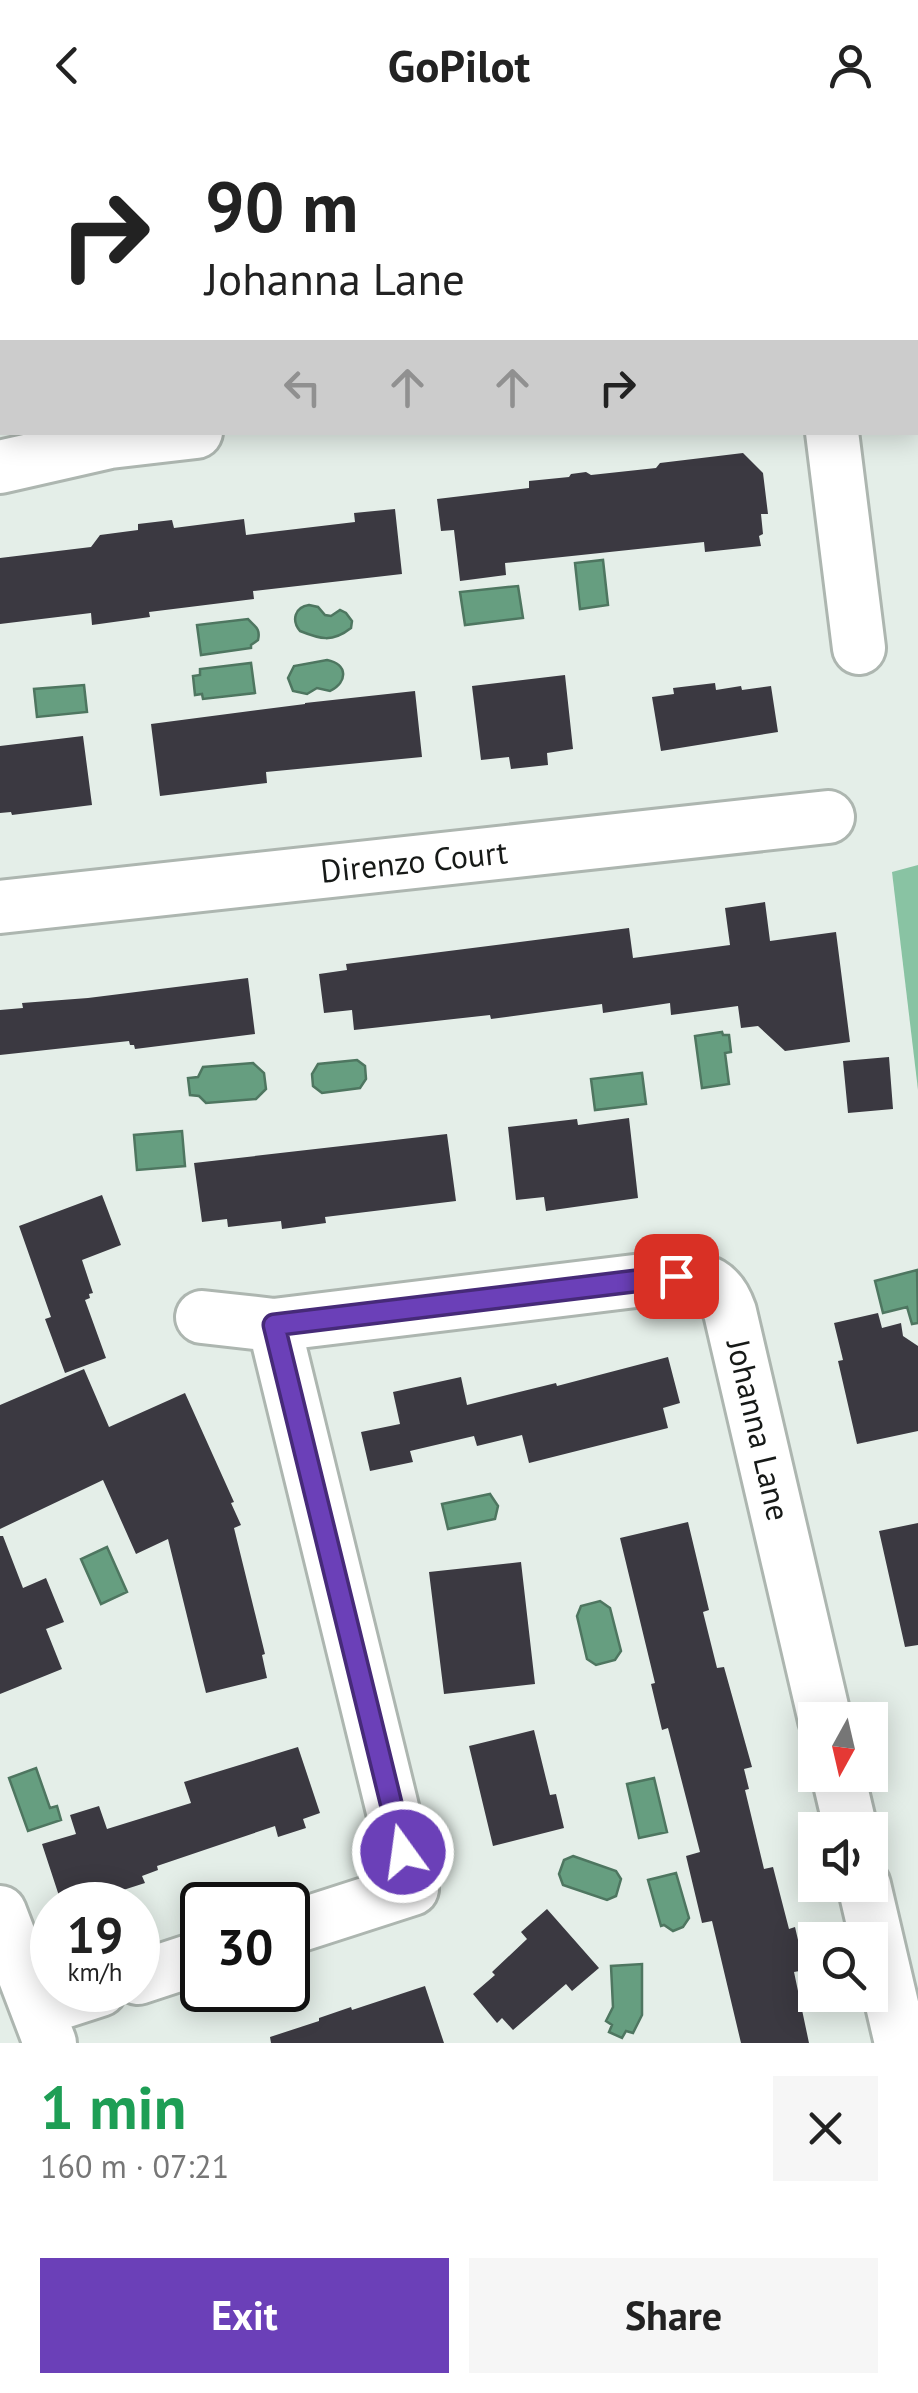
<!DOCTYPE html>
<meta charset="utf-8">
<style>
:root{--surface:#fff;--page:#f6f6f6;--text:#222;--muted:#767676;--accent:#6b40b8}
body{margin:0;font-family:"PT Sans",sans-serif;background:var(--page);color:var(--text);height:100vh;display:flex;flex-direction:column;font-size:38px;white-space:nowrap}
*{box-sizing:border-box;margin:0}
p{font-size:32px;color:var(--muted)}
.icon{flex:none;width:55px;height:55px;fill:none;stroke:currentColor;stroke-width:2;stroke-linecap:round;stroke-linejoin:round}
.map{position:relative;height:1913px;overflow:hidden}
.panel{display:flex;flex-direction:column;background:var(--surface);flex:1}
.panel>*{flex:none}
.guide{position:absolute;left:0px;top:0px;width:920px;height:305px;box-shadow:0 5px 25px #0003;background:#fff;color:var(--text);overflow:hidden}
.needle{width:65px;rotate:188deg}
.buttons{position:absolute;left:798px;top:1572px;display:grid;gap:20px}
.buttons a{display:grid;place-items:center;width:90px;height:90px;border-radius:0px;background:var(--surface);box-shadow:0 5px 25px #0003;font-size:50px}
.speed{position:absolute;left:30px;top:1752px;display:flex;gap:20px;font-size:50px;font-weight:700;text-align:center}
.speed>*{display:grid;place-content:center;width:130px;height:130px;border-radius:50%;background:var(--surface);box-shadow:0 5px 25px #0003;line-height:1}
.speed small{font-size:25px;font-weight:400}
.speed .limit{border:5px solid #111;border-radius:15px;background:#fff;color:#111}
.pin{position:absolute;display:grid;place-items:center;width:85px;height:85px;color:#fff;margin:-42px;border-radius:20px;box-shadow:0 5px 15px #0006}
.me{position:absolute;width:110px;margin:-55px;rotate:346deg;stroke-linejoin:round;filter:drop-shadow(0 0 8px #0008)}
.turn{display:flex;align-items:center;gap:35px;height:210px;padding:0 40px;font-size:45px}
.turn .icon{width:130px;height:130px;stroke-width:2.5}
.turn b{display:block;font-size:70px;line-height:85px}
.lanes{display:flex;align-items:center;height:95px;padding:0 40px;background:#0003;justify-content:center;gap:50px;direction:ltr}
.lanes .off{opacity:.35}
.round{display:grid;place-items:center;flex:none;width:105px;height:105px;border-radius:0px;background:var(--page)}
.overview{display:flex;align-items:center;justify-content:space-between;height:170px;padding:0 40px}
h1{font-size:60px;font-weight:700;line-height:75px;color:#1e9e55}
.cta{display:flex;gap:20px;margin-top:auto;padding:20px 40px}
.cta a{flex:1;height:115px;border-radius:0px;background:var(--accent);color:#fff;font-size:40px;font-weight:700;line-height:115px;text-align:center}
.cta a+a{background:var(--page);color:var(--text)}
header{display:flex;justify-content:space-between;align-items:center;height:130px;padding:0 40px;background:var(--surface);font-size:45px;font-weight:700}
.map>svg:first-child{display:block}
.forest{fill:#89c3a3}
.water{fill:#669e80;stroke:#4e7660;stroke-width:2.5}
.building{fill:#3b3941}
.lines{fill:none;stroke-linecap:round;stroke-linejoin:round}
.minor-casing{stroke:#adb6b0;stroke-width:58}
.minor{stroke:#fff;stroke-width:52}
.route-casing{stroke:#462a78;stroke-width:25}
.route{stroke:#6b40b8;stroke-width:18}
.labels{text-anchor:middle;stroke-width:10;stroke-linejoin:round;paint-order:stroke}
.street-label{font-size:32px;fill:#161917;stroke:#fff}
</style>
<header><svg class="icon" aria-label="back" viewBox="0 0 24 24"><path d="M15 5l-7 7 7 7"/></svg>GoPilot<svg class="icon" aria-label="person" viewBox="0 0 24 24"><circle cx="12" cy="8" r="4"/><path d="M4 21q1-7 8-7t8 7"/></svg></header>
<div class="map">
<svg width="918" height="1913" viewBox="0 0 918 1913">
<rect width="100%" height="100%" fill="#e4eee8"/>
<path class="forest" d="M918,735V960L892,742Z"/>
<path class="water" d="M603,430L608,475L580,479L575,433Z
M518,456L523,488L465,495L460,462Z
M309,475L318,477L325,485L331,486L340,480L346,483L352,491L351,498C332,513 320,509 300,501C291,490 295,477 309,475Z
M248,489C254,496 261,498 258,510L251,515V518L201,525L197,495Z
M327,530C348,534 348,552 330,561L317,558L307,564L293,561L288,548L294,536Z
M251,533L255,563L203,569L202,564L195,565L193,546L200,545V539Z
M84,555L87,582L37,587L34,559Z
M722,902L723,905H729L731,922L725,923L729,954L702,958L695,906Z
M357,930L365,936L366,949L360,958L322,963L313,956L312,944L318,934Z
M253,933L264,943L266,959L256,969L206,973L199,966L190,965L188,948L198,947L203,937Z
M642,943L646,974L595,980L591,949Z
M182,1001L185,1036L137,1040L134,1005Z
M917,1140L918,1193L912,1194L907,1177L883,1183L875,1151Z
M490,1364L498,1376L495,1389L448,1399L442,1374Z
M107,1417L127,1462L101,1474L81,1429Z
M600,1471L610,1478L621,1521L615,1530L596,1535L587,1529L577,1486L581,1476Z
M36,1638L50,1678L57,1676L61,1690L28,1701L9,1648Z
M654,1648L667,1702L639,1708L627,1654Z
M573,1726L616,1741L621,1749L616,1766L607,1770L563,1755L559,1744L564,1730Z
M676,1743L689,1788L683,1797L673,1801L664,1795L661,1796L648,1750Z
M642,1834V1885L633,1903L626,1901L622,1908L609,1902L612,1895L606,1891L613,1877L611,1836Z"/>
<path class="building" d="M743,323L763,343L768,384H761L763,404L759,406L761,416L705,422L704,412L505,433L506,445L460,451L454,400L441,401L437,369L529,358V351L569,347L571,344L586,342L591,345L656,338L660,333Z
M395,379L402,444L253,461L254,469L149,482L150,487L92,495L91,483L0,494V428L91,417L100,405L138,400V394L172,390L174,398L244,389L246,405L355,392L354,383Z
M565,545L573,619L547,623L548,635L511,639L509,627L481,630L472,556Z
M715,553L716,560L741,556L742,560L771,556L778,602L661,621L652,567L674,564L673,558Z
M415,561L422,627L266,642L267,653L160,666L151,594L305,574V573Z
M83,606L92,675L12,685L11,682L0,683V616Z
M765,772L770,811L836,802L850,912L785,921L758,896L741,898L738,876L671,885L670,873L603,883L602,874L491,889L490,885L354,900L352,880L324,883L319,844L347,840L346,834L629,798L633,828L730,815L725,778Z
M248,848L255,904L135,919L134,915H130L129,911L0,925V880L23,878L22,873L88,868Z
M889,927L893,979L848,983L843,931Z
M629,988L638,1068L546,1081L544,1067L516,1070L508,997L577,989L578,995Z
M447,1004L456,1071L325,1087L326,1093L282,1099L281,1091L228,1097L227,1089L202,1092L194,1033Z
M102,1065L121,1115L82,1130L93,1163L89,1164L90,1168L85,1170L106,1228L65,1243L45,1189L51,1187L19,1096Z
M878,1183L882,1198L901,1193L903,1206L918,1216V1301L857,1314L838,1231L843,1230L834,1193Z
M668,1227L680,1273L663,1278L668,1298L529,1333L522,1305L477,1316L474,1306L410,1321L413,1332L370,1341L361,1302L400,1294L393,1262L461,1247L467,1275L556,1253L557,1256Z
M84,1239L109,1297L185,1263L234,1372L231,1373L241,1395L234,1398L265,1524L262,1525L267,1548L206,1563L168,1409L136,1424L103,1350L0,1399V1275Z
M688,1392L709,1480L703,1482L717,1538L724,1537L752,1637L744,1639L749,1659L745,1660L764,1739L773,1737L789,1799L795,1797L805,1840L794,1842L809,1913H741L712,1791L702,1793L686,1726L700,1722L668,1598L662,1600L651,1554L655,1553L620,1408Z
M918,1393V1515L905,1517L879,1401Z
M0,1406H3L23,1458L46,1448L64,1492L46,1499L62,1539L0,1564Z
M521,1432L535,1554L444,1564L429,1442Z
M534,1600L550,1665L556,1664L564,1698L493,1716L469,1616Z
M298,1617L320,1683L303,1689L306,1698L278,1707L275,1696L157,1736L158,1740L142,1746L145,1753L117,1762L119,1766L89,1775H62L42,1714L76,1704L70,1685L99,1676L107,1699L191,1673L184,1652Z
M547,1779L599,1838L572,1861L566,1854L513,1900L502,1888L497,1893L473,1864L495,1845L492,1842L527,1809L521,1802Z
M425,1856L444,1913H271L270,1907L319,1891V1888L351,1877L352,1880Z"/>
<g class="lines">
<g class="minor-casing">
<path id="minor" d="M832,302L859,518
M0,337L110,312L196,302
M0,777L828,687
M202,1187L274,1195L676,1146C706,1149 720,1153 730,1182L825,1590
M274,1195L412,1759L288,1799
M838,1645L851,1700
M864,1755L901,1913
M0,1782L50,1913
M138,1848L202,1827
M38,1880L100,1860"/>
</g>
<use href="#minor" class="minor"/>
</g>
<g class="lines">
<g class="route-casing">
<path id="route" d="M403,1722L274,1195L676,1146"/>
</g>
<use href="#route" class="route"/>
</g>
<g class="labels">
<g class="street-label">
<text transform="translate(414 732) rotate(-6)" y="11">Direnzo Court</text>
<text transform="translate(758 1300) rotate(77)" y="11">Johanna Lane</text>
</g>
</g>
</svg>
<div class="buttons">
<a><svg class="needle" viewBox="-14 -14 28 28"><path d="M0-13l5 13h-10z" fill="#e53935"/><path d="M0 13l5-13h-10z" fill="#767676"/></svg></a>
<a><svg class="icon" aria-label="sound" viewBox="0 0 24 24"><path d="M4 9h4l5-4v14l-5-4H4zM17 9q2 3 0 6"/></svg></a>
<a><svg class="icon" aria-label="search" viewBox="0 0 24 24"><circle cx="10" cy="10" r="6"/><path d="M15 15l6 6"/></svg></a>
</div>
<div class="speed"><div>19<small>km/h</small></div><div class="limit">30</div></div>
<div class="pin" style="left:676px;top:1146px;background:#d93025"><svg class="icon" aria-label="arrive" viewBox="0 0 24 24"><path d="M6 21V4h12l-3 4 3 4H6"/></svg></div>
<svg class="me" style="left:403px;top:1722px" viewBox="-20 -20 40 40"><circle r="17" fill="#6b40b8" stroke="#fff" stroke-width="3"/><path d="M0-11L8 9 0 5-8 9z" fill="#fff"/></svg>
<div class="guide">
<div class="turn"><svg class="icon" aria-label="right" viewBox="0 0 24 24"><path d="M7 20v-9h11M14 6l5 5-5 5"/></svg><div><b>90 m</b>Johanna Lane</div></div>
<div class="lanes"><svg class="icon off" aria-label="left" viewBox="0 0 24 24"><path d="M17 20v-9H6M10 6l-5 5 5 5"/></svg><svg class="icon off" aria-label="ahead" viewBox="0 0 24 24"><path d="M12 20V5M6 11l6-6 6 6"/></svg><svg class="icon off" aria-label="ahead" viewBox="0 0 24 24"><path d="M12 20V5M6 11l6-6 6 6"/></svg><svg class="icon" aria-label="right" viewBox="0 0 24 24"><path d="M7 20v-9h11M14 6l5 5-5 5"/></svg></div>
</div>
</div>
<section class="panel">
<div class="overview"><div><h1>1 min</h1><p>160 m · 07:21</p></div><a class="round"><svg class="icon" aria-label="close" viewBox="0 0 24 24"><path d="M6 6l12 12M18 6L6 18"/></svg></a></div>
<div class="cta"><a>Exit</a><a>Share</a></div>
</section>
